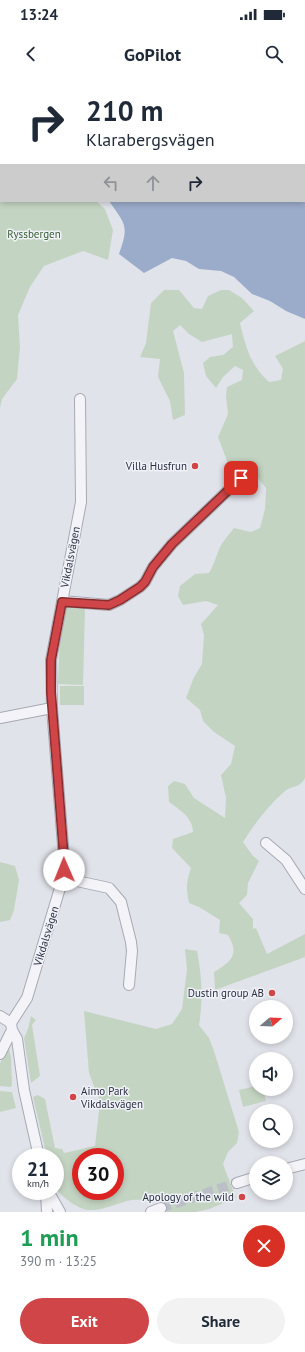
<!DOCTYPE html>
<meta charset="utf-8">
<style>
:root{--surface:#fff;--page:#f2f2f3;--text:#1f2937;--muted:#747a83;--accent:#cf4548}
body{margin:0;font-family:"PT Sans",sans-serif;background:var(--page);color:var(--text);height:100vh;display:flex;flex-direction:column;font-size:15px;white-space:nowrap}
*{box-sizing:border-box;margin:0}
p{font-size:13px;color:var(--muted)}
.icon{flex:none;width:22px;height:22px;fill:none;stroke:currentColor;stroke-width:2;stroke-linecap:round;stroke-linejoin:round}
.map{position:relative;height:1132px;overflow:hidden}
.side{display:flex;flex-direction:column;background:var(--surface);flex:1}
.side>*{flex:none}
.top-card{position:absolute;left:0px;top:0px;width:305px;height:122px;box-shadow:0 2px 6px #0003;background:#fff;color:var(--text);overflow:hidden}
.needle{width:26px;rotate:71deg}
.buttons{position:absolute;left:249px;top:920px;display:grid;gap:8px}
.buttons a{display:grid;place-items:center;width:44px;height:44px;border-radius:50%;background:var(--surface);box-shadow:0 2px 6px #0003;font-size:20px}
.speed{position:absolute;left:12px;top:1068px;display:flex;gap:8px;font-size:20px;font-weight:700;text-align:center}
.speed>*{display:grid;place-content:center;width:52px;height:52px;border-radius:50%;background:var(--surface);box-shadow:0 2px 6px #0003;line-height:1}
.speed small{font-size:10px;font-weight:400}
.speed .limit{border:6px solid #d22;background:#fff;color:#111}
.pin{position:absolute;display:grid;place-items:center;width:34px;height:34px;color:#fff;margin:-17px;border-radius:8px;box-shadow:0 2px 6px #0006}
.me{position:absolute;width:44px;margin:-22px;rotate:359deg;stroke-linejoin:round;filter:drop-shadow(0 0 3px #0008)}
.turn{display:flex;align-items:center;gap:14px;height:84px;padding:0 20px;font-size:18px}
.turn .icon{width:52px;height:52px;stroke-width:2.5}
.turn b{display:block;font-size:28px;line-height:34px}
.lanes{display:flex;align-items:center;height:38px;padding:0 20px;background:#0003;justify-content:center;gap:20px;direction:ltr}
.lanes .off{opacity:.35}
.round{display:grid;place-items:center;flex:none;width:42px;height:42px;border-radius:21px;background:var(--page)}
.overview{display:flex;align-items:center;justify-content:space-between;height:68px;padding:0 20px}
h1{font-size:24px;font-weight:700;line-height:30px;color:#1e9e55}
.button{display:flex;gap:8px;margin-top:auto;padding:8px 20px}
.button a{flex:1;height:46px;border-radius:24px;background:var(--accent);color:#fff;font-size:16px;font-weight:700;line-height:46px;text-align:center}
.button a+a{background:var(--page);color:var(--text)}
.status{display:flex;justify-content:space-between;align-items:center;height:28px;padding:0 20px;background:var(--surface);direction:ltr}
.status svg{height:11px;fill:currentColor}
header{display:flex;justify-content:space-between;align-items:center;height:52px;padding:0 20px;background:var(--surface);font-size:18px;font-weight:700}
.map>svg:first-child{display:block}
.green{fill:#c4d4c2;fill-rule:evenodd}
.water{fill:#9bacca}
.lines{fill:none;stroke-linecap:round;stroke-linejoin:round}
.street-tunnel{stroke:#bcbfc8;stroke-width:10;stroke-dasharray:10 5;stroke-linecap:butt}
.secondary-tunnel{stroke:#bcbfc8;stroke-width:14;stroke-dasharray:14 7;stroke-linecap:butt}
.street-casing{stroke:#a6a9b4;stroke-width:12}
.street{stroke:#f4f4f8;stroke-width:10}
.secondary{stroke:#fff;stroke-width:14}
.route-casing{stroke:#872d2f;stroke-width:10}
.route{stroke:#cf4548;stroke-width:7}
.poi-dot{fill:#cf4548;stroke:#f0f2f7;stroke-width:1.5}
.labels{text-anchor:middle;stroke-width:3;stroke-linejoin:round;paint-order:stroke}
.park-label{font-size:11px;fill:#385d36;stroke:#f0f2f7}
.poi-label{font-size:11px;fill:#292f41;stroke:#f0f2f7;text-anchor:end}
.street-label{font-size:11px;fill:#292f41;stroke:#f0f2f7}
</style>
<div class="status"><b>13:24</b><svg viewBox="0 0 49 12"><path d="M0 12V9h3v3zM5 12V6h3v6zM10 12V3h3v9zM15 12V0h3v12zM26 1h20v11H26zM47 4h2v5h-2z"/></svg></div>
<header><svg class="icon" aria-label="back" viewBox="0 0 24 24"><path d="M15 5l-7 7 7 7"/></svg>GoPilot<svg class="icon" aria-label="search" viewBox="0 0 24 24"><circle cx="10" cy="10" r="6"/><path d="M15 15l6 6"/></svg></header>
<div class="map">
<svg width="305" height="1132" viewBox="0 0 305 1132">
<rect width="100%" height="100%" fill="#e1e3ea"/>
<path class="green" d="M0,87L1,121H96L105,129L113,150L108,180L83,171L44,186L30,207L18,235L20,267L17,299L2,319L0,328Z
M164,210H179L194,228L202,229L208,216L221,210H229L242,218L254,231L240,243C246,268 250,284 269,302L281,300L283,289L275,276L305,261V698C299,709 293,705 285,711C268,726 255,743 243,762L253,776L259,781L248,803L247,815L239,823L253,839V849L256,848L267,874L305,854V877L215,910L214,892C231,882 240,875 228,855L219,853L220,840L199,827L189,823C186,808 186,803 191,788L172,768L173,759L193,752C193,738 180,730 169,722L168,706L174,701L185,704L194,718L225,738L226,718L221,695L231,684L235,666L214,652L203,641L200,630L186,618L194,597L202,584L204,555L201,544L218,525L206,521L183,525L178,516L180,506L195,494L209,493C213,486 215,480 218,472C221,463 228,456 234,448L251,452L260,448L265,429L266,408L249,387L232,394L218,357L228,334L226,317L227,307L242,300L243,290L235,286L223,297L216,308L206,296L203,283L210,277L223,275L233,267L232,254L202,262L189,254L180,245L173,251L184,293L185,335L173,340L170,321L158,297L160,279L140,277L146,263L151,223Z
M69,526L85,528L83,605L58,604L60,557L65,528Z
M60,606H84V625H60Z
M0,782L15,786L19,800L14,830L10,840L0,842Z
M185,869L197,871C202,895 203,921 199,945L209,958L214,971L239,1052L237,1063L228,1072L223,1084L236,1118L209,1129L196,1132H165L160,1118C149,1121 143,1119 132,1120C119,1122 106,1130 92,1130C79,1131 64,1118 55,1108V1077H47L33,1017L38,1015L45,1019L55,1068L62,1069L64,1073L95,1066L100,1022L89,993L84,931L156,949L172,944L182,929L187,889ZM81,1077H115V1111H81Z
M31,936L36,940L32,945L40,996L31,1003L24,958L28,949Z
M9,968L11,977L12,1004L11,1007L0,1006V983Z
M256,1006V1009H263L266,1021L243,1027L239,1010Z
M0,1011L12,1012L16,1028L0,1032Z"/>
<path class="water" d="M0,0H305V239L286,231L270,221L252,214L234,197L221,191L199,189L186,181L172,178L144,193L119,174C129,146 126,145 109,121H304V1H1V18Z"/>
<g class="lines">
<path class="street-tunnel" d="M161,1128L237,1103"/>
<path class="secondary-tunnel" d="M0,100L1,99"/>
<g class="street-casing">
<path id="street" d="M62,521L109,525L120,520L140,507L145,502L153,487L172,464L241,398
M0,638L52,628
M266,763L286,780L305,809
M63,798L109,808L121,822L131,862L132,871L129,905
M0,936L11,943
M0,974L12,950
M39,1077L24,1010L17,959L12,950L11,943L27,918L63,798L64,778L52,628L51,580L81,422L80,319
M286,1089L305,1084
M237,1103L256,1097
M46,1111L47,1132
M48,1111L60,1132
M151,1132L161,1128"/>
</g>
<use href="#street" class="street"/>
<path class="secondary" d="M56,1V0"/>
</g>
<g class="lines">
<g class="route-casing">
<path id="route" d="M64,790V778L51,612V580L62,522L109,525L120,520L140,507L145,502L153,487L172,464L241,398"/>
</g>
<use href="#route" class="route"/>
</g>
<g class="poi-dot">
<circle cx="195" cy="386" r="4"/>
<circle cx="272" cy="913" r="4"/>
<circle cx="73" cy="1017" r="4"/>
<circle cx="242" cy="1117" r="4"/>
</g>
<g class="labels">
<g class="park-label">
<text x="34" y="158">Ryssbergen</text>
</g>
<g class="poi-label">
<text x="187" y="390">Villa Husfrun</text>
<text x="264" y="917">Dustin group AB</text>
<text x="81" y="1015" text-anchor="start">Aimo Park<tspan x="81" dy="13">Vikdalsvägen</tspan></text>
<text x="234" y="1121">Apology of the wild</text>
</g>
<g class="street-label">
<text transform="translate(70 477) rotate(-79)" y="4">Vikdalsvägen</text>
<text transform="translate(46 856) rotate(-73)" y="4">Vikdalsvägen</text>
</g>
</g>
</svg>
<div class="buttons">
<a><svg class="needle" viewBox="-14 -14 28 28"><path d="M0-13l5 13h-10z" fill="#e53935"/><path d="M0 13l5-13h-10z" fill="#747a83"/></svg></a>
<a><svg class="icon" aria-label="sound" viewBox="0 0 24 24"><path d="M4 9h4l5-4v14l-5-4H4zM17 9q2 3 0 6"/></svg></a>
<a><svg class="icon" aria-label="search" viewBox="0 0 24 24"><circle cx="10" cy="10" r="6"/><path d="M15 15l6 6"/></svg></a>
<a><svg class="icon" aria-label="layers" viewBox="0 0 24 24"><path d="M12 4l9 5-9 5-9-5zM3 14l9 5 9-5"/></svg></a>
</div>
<div class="speed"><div>21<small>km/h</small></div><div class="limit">30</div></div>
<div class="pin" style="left:241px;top:398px;background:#d93025"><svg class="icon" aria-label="arrive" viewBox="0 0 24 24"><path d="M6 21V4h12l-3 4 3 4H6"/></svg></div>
<svg class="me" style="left:64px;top:790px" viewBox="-20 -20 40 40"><circle r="19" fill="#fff"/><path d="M0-13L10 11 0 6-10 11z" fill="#cf4548"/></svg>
<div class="top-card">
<div class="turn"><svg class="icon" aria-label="right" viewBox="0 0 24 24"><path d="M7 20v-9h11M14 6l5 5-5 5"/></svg><div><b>210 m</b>Klarabergsvägen</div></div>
<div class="lanes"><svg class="icon off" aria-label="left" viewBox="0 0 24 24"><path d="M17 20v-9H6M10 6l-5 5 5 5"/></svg><svg class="icon off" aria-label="ahead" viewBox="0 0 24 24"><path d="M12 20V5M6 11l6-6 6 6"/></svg><svg class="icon" aria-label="right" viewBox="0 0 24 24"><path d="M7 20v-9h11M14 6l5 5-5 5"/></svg></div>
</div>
</div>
<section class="side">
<div class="overview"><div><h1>1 min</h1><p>390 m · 13:25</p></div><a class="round" style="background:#d93025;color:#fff"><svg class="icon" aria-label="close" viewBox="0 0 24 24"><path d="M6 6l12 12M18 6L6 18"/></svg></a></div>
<div class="button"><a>Exit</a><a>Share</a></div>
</section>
